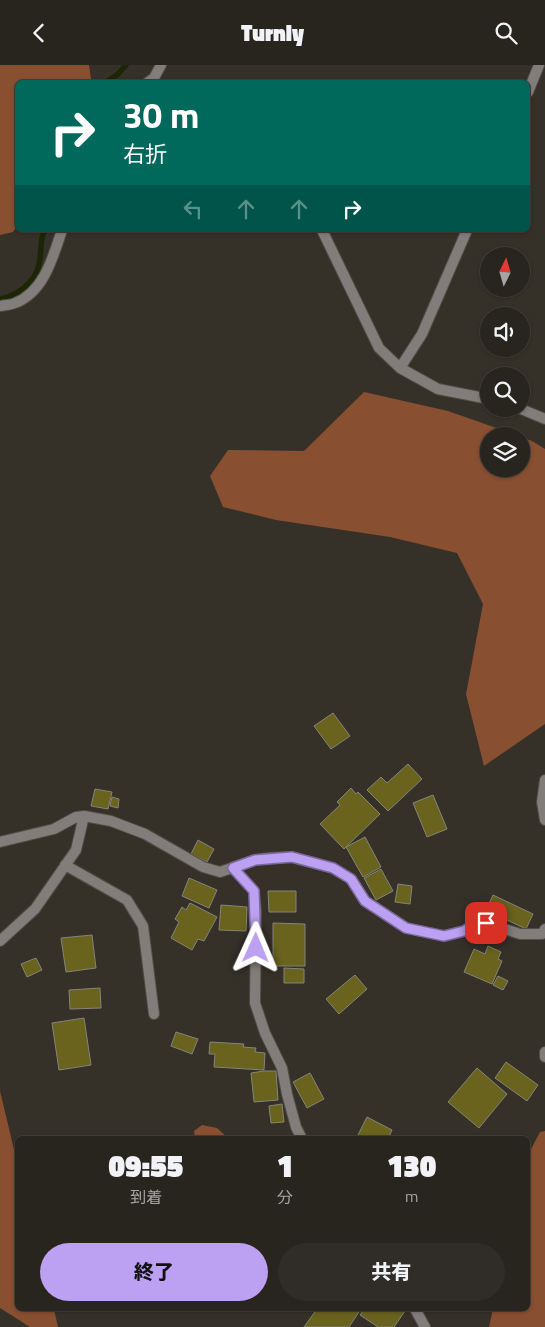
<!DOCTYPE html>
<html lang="ja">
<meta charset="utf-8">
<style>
:root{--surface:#28251f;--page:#302d28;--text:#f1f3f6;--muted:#a5a5a4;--line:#44423d;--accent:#bca0f2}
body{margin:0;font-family:"Titillium Web","Noto Sans JP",sans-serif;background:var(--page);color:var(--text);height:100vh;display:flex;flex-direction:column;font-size:19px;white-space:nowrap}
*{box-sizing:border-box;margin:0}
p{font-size:16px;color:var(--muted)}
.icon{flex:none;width:28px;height:28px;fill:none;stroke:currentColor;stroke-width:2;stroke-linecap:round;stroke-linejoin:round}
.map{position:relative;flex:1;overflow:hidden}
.drawer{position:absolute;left:15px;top:1071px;width:515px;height:175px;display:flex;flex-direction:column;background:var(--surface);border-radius:8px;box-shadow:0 1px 4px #0004,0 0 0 1px var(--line)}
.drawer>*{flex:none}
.top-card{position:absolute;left:15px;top:15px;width:515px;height:152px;border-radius:8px;box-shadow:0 1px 4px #0004,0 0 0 1px var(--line);background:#00695c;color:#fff;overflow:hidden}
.needle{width:32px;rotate:5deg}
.fabs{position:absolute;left:480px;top:182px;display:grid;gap:10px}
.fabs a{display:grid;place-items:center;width:50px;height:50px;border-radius:50%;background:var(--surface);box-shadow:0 1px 4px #0004,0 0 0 1px var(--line);font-size:25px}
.pin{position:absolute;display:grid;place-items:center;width:42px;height:42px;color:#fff;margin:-21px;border-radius:10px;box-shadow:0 2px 8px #0006}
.me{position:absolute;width:55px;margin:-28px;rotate:1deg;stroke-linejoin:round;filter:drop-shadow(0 0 4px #0008)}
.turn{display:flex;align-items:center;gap:18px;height:105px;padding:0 25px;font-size:22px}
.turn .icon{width:65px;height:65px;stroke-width:2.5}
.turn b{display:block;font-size:35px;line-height:42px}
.lanes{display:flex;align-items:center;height:48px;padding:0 25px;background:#0003;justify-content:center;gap:25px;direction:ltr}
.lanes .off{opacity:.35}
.eta{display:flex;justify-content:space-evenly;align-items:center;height:85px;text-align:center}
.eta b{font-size:30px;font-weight:800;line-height:35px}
.button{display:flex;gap:10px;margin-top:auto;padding:10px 25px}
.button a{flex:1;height:58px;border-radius:30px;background:var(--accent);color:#111;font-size:20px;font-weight:800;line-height:58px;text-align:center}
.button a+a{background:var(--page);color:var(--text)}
header{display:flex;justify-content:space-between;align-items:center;height:65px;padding:0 25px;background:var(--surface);font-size:22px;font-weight:800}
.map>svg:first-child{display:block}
.forest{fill:#884f30}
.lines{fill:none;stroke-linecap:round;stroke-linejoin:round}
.stream{stroke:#1c2504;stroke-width:5.5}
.building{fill:#69631e;stroke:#84847a}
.street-casing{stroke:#514d46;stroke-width:12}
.street{stroke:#817d7a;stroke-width:10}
.route-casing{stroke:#7a689d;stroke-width:12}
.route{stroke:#bca0f2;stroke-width:9}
</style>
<header><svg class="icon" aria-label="back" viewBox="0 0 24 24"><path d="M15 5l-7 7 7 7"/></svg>Turnly<svg class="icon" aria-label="search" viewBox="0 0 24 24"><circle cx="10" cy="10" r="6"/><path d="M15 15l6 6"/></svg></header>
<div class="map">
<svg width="545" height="1262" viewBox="0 0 545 1262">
<rect width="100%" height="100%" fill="#353129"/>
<path class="forest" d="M0,0H89L91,14L88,17L18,18L17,161L13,167L0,170Z
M364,327L448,346L519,371H489V404H521V372L532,376L545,384V659L484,701L466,629L483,539L457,488L390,472L276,455L223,442L210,411L228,385L304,386Z
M0,1026L17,1097L18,1244H54L58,1262H30L0,1243Z
M202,1060L217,1063L229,1074H195L194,1066Z
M545,1066V1262H489L493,1244H528V1090L540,1067Z"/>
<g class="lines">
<path class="stream" d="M105,18L118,9L126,0
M0,234C17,231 36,217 39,199C42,187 39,176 45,165"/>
</g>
<path class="building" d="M333,648L350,671L331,684L314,661Z
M408,699L422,714L388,746L367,725L381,712L387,718Z
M351,723L356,729L358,727L380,749L344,784L320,759L340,740L337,737Z
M95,724L112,727L108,744L91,741Z
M433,730L447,764L427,772L413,738Z
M112,732L119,734L118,743L110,741Z
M365,772L381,802L363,812L346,782Z
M198,775L214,784L207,797L191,789Z
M381,804L393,826L376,835L364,813Z
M189,813L217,825L209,843L182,831Z
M398,819L412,821L410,839L395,837Z
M268,826H296V847H269Z
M493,830L533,849L526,864L486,845Z
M190,838L217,852L204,876L198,874L192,885L171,873L179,857L175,854L182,842L186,845Z
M221,840L247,842L246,866L219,865Z
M273,858L305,859V901H273Z
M92,870L96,903L66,907L61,873Z
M488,881L501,887L498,894L502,896L492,919L464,907L474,884L485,889Z
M36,893L42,905L27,912L21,899Z
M284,903L304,904V918H284Z
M355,910L367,924L339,949L326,934Z
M498,911L508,916L503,925L493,920Z
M100,923L101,943L70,944L69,925Z
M84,953L91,1000L59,1005L52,958Z
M176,967L198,974L192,989L171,981Z
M210,977L244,979L243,982L256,983L255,987L265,988L264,1005L214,1002L215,989H209Z
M506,997L538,1020L527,1036L495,1013Z
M477,1003L507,1029L479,1063L448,1037Z
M264,1006H276L278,1035L254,1037L251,1008Z
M310,1008L324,1034L307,1043L293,1017Z
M282,1039L284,1057L271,1058L269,1041Z
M367,1052L392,1065L388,1074H356Z
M317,1244H361L349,1262H304Z
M364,1244H402L405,1246L394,1262H378L360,1250Z"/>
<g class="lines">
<g class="street-casing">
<path id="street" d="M147,18L154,13L161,0
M528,27L539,0
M322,165L379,283L400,303L438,324L489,334
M0,241C5,240 11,240 15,238C44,227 53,192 62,165
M400,303L422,269L467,165
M521,344L545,354
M545,715L542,737L545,755
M0,777L54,764L76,752L84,751
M65,800L127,835L143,861L154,949
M233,803L254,826L256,847L255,938L265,968L282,1003L287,1029L296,1062L302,1074
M0,876L35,844L76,785L84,751L111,756L145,769L203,802L220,807L255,795L269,793L291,792L333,803L351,814L365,836L406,863L444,871L464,866L475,859L486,858L520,869H542L545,864
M545,992V987
M415,1244L425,1262"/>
</g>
<use href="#street" class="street"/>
</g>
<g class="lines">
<g class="route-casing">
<path id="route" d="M256,883L254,826L233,803L255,795L292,792L333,803L351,814L365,836L406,863L444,871L464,866L475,859L486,858"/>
</g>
<use href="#route" class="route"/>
</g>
</svg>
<div class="fabs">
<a><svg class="needle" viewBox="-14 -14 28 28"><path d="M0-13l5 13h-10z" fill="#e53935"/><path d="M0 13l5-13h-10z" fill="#a5a5a4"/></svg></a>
<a><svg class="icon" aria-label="sound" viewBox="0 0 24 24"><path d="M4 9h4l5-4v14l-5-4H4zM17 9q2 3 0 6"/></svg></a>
<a><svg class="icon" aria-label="search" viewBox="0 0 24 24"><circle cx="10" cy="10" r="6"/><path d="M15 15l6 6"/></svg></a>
<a><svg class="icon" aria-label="layers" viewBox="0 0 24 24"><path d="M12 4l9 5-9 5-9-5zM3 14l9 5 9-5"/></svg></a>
</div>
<div class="pin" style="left:486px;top:858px;background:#d93025"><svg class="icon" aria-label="arrive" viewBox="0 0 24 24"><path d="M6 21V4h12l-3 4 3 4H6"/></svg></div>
<svg class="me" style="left:256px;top:883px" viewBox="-20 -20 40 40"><path d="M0-17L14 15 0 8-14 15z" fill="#bca0f2" stroke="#fff" stroke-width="4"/></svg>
<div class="top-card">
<div class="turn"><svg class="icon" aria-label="right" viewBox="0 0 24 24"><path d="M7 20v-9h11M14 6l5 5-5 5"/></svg><div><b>30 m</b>右折</div></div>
<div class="lanes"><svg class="icon off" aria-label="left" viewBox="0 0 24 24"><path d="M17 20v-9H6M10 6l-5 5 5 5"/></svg><svg class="icon off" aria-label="ahead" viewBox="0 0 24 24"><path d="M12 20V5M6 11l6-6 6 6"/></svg><svg class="icon off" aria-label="ahead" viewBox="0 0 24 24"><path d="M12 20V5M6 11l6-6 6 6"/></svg><svg class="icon" aria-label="right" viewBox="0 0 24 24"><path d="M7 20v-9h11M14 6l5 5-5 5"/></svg></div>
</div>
<section class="drawer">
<div class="eta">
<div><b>09:55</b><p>到着</p></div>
<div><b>1</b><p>分</p></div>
<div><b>130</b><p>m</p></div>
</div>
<div class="button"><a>終了</a><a>共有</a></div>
</section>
</div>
